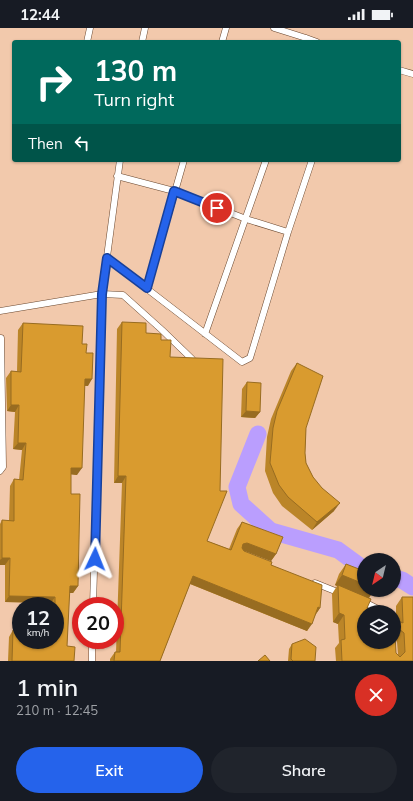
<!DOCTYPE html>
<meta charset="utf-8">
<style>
:root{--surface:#171b24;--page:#20242c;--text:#f1f3f6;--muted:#9ea1a6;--accent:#2563eb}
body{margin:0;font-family:Mulish,sans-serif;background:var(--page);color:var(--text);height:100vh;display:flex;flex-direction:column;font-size:15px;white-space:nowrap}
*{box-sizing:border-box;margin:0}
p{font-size:13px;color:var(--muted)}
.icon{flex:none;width:22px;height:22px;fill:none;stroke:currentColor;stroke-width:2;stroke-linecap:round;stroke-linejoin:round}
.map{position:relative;height:633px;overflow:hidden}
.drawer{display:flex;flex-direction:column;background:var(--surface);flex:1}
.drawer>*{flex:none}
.hud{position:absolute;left:12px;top:12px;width:389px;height:122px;border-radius:4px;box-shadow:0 1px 3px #0004;background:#00695c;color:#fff;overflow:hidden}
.needle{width:26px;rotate:215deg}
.controls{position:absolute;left:357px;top:525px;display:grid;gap:8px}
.controls a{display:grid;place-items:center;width:44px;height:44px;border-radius:50%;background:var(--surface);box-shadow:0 1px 3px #0004;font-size:20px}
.speed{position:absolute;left:12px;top:569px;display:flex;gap:8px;font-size:20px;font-weight:700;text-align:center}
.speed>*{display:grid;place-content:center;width:52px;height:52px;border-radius:50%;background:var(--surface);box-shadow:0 1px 3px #0004;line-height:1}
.speed small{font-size:10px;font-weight:400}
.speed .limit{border:6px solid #d22;background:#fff;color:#111}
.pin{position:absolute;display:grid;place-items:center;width:34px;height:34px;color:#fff;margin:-17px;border:2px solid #fff;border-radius:50%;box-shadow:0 1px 4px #0007}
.me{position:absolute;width:44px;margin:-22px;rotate:2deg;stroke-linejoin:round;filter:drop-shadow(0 0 3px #0008)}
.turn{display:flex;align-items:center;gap:14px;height:84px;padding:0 16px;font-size:18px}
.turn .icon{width:52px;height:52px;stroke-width:2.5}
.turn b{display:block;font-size:28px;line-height:34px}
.then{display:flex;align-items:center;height:38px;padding:0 16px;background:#0003;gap:8px;font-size:15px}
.round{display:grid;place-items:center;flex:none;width:42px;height:42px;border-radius:21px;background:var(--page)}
.headline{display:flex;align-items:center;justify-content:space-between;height:68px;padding:0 16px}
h1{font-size:24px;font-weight:600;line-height:30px}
.primary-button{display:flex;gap:8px;margin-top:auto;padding:8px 16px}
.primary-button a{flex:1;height:46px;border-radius:24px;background:var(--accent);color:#fff;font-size:16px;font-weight:600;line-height:46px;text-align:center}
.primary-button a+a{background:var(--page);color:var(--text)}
.status{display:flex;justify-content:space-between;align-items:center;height:28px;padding:0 20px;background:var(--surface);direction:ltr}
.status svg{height:11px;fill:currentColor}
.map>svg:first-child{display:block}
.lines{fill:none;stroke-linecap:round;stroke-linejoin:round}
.canal{stroke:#ba9efe;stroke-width:17}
.service-casing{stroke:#6a472e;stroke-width:7}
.service{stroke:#fff;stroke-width:6}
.wall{fill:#bb8528;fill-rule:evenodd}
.shaded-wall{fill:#986c21}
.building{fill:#d99b2f;stroke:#986c21;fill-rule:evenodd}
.route-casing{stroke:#184099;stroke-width:10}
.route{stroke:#2563eb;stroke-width:7}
</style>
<div class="status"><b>12:44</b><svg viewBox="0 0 49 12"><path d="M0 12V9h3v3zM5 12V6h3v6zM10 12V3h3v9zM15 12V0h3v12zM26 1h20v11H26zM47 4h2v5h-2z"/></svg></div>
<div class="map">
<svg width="413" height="633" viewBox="0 0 413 633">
<rect width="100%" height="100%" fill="#f2c9ac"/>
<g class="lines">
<path class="canal" d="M258,406L237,459L241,476L271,503L338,522L364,541
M394,550L402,552L413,559"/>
<g class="service-casing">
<path id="service" d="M274,0L306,10
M87,14L90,0
M142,14L145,0
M222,14L226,0
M305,14L306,10L317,14
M399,42L413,46
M117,148L174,163L246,191L288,204
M107,230L242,334L250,330L288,204L312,132
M147,261L184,132
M0,283L102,266L123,267L162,302L192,331
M205,306L266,132
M0,443L3,439L1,310
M315,555L340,565
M362,573L384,584
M93,578L102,266L120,132
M92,633V612"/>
</g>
<use href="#service" class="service"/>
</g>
<path class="wall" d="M122,294L161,312L170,329L207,513L229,521L237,501L242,494L276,526L271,533L243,522L244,523L271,537L320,580L316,586L307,603L190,556L160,633H110V631L115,624H116L122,455H114L117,301Z
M23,295L82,316L86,325L88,358H85L77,447L71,446V466L78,558L73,565H69L67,618L74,633H8L9,609L13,602L55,612V578H50L51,575L5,574V537H0V496L2,492L9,493L10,458L14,451L19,452L22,422L13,421L15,384L7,383L6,350L11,343L17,344L18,302Z
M297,335L306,400L305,425L306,435L313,449L334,483L312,502L282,478L273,465L265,443L267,409L271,391L291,343Z
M247,354L260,384L255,390L241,389L242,361Z
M346,536L364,562H374L369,570L367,580L396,592V578L402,569L413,633H336L335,620L339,615L338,596L333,594L332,566L337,558L335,557L339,546ZM395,611L397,614L398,627L396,625Z
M292,616L315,633H288L289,621Z"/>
<path class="shaded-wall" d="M85,351H92L88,358L80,357Z
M11,377H19L15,384L7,383Z
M246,383L260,384L255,390L241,389Z
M18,415H26L22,422L13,421Z
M71,440H82L77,447L67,446Z
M118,448H126L122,455H114Z
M340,475L334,483L312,502L317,494Z
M247,515L276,526L271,533L242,522L238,523L243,516Z
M2,530H10L5,537H0V532Z
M342,547L364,556V562H374L368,571L338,557L337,558L335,557Z
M193,548L312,596L307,603L188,555Z
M70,558H78L73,565H65Z
M9,568L55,569L51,575L5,574Z
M318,579L320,580L316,586Z
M339,585L344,587L338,596L333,594Z"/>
<path class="building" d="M122,294L146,295V305L161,306V312H171L170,329L223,331L220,463H227L207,513L231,522L242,494L283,509L276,526L247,515L243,516L242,520L244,523L272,534L271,537L322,557L320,580L318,579L312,596L193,548L160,633H114L115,624H120L126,448H118Z
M23,295L83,298L82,316H87L86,325H93L92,351H85L82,440H71V466H80L78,558H70L67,618L75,619L74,633H12L13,602L21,603V612H55V569L9,568L10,530H2V492L14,493V451L23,452L26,415H18L19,377H11V343L21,344Z
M297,335L323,348L306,400L305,425L306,435L313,449L322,460L340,475L317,494L288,469L279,457L270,435L273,400L277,383Z
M247,354L261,355L260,384L246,383Z
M346,536L364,543V556L342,547Z
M338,557L371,571L367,580L377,584H364V614H394V591L403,595L402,569H413V633H342L341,612L345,611L344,587L339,585ZM399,601L404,605L405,624L400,629L396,625L395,605Z
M305,611L316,619L315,633H293L291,631L292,616Z
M265,627L270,633H258Z"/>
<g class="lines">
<g class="route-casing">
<path id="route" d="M95,531L102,266L107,230L147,260L174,163L217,180"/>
</g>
<use href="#route" class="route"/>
</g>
</svg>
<div class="controls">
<a><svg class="needle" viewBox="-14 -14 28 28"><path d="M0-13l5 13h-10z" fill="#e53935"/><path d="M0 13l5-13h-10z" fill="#9ea1a6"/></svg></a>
<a><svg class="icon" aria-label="layers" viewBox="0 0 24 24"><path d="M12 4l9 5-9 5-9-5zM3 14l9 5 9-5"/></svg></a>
</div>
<div class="speed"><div>12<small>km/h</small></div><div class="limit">20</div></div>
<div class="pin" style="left:217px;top:180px;background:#d93025"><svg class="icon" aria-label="arrive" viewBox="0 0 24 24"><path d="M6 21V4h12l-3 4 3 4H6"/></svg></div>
<svg class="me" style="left:95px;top:531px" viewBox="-20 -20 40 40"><path d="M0-17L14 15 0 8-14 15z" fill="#2563eb" stroke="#fff" stroke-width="4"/></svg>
<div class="hud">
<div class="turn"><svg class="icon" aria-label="right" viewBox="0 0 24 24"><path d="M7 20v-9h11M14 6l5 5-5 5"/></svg><div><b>130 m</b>Turn right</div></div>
<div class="then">Then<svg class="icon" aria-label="left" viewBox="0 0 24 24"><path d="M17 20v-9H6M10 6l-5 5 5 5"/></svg></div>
</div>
</div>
<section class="drawer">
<div class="headline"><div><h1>1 min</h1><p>210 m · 12:45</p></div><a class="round" style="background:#d93025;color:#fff"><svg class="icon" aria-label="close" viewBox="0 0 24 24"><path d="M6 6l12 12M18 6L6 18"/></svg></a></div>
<div class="primary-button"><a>Exit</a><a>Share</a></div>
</section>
